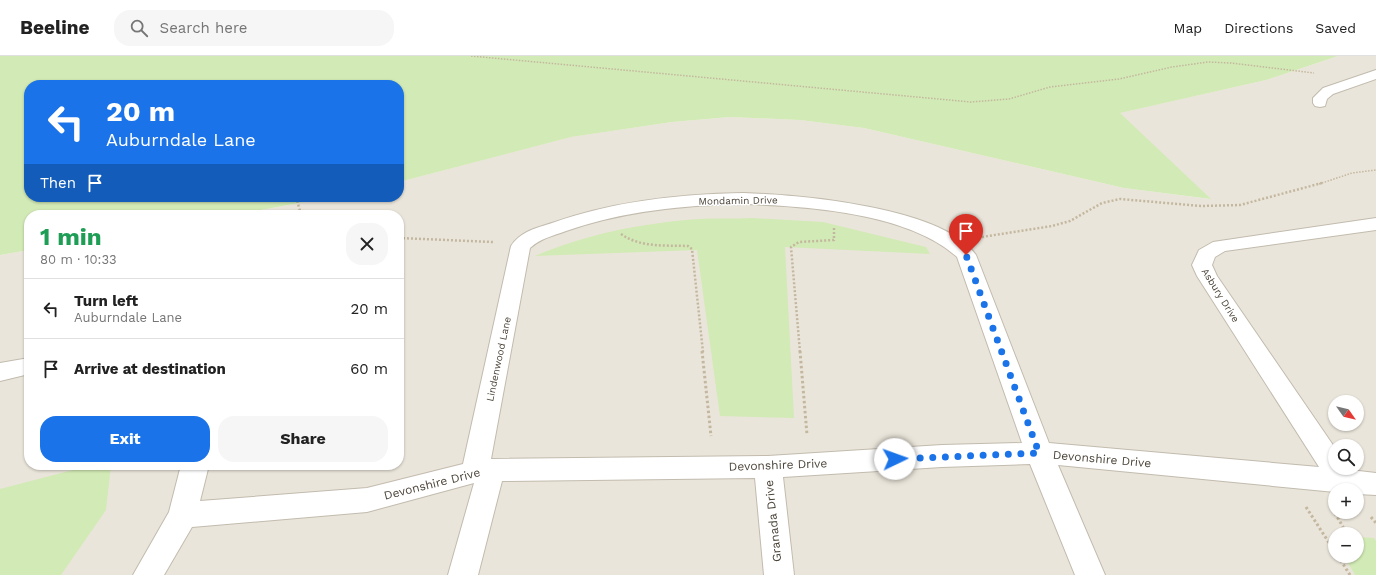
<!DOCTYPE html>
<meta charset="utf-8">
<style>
:root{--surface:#fff;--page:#f6f6f6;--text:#222;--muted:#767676;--line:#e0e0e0;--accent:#1a73e8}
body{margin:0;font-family:"Work Sans",sans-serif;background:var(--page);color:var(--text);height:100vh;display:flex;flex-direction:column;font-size:15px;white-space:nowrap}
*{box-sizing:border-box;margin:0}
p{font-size:13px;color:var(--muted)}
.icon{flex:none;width:22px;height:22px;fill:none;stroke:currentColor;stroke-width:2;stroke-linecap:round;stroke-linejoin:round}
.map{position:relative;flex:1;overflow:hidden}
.drawer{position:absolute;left:24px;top:154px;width:380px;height:260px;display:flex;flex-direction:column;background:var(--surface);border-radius:16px;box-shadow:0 1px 3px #0004}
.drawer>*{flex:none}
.top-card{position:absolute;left:24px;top:24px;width:380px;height:122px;border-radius:16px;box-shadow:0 1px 3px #0004;background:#1a73e8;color:#fff;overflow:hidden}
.needle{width:26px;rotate:124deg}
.tools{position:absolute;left:1328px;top:339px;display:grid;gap:8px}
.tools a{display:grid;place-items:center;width:36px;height:36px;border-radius:50%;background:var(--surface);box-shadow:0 1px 3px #0004;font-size:20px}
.pin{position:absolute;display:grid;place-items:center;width:34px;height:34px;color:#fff;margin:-41px -17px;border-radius:50% 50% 50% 0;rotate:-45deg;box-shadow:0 0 4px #0007}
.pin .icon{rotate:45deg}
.me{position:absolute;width:44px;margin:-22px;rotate:87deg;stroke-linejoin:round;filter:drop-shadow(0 0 3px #0008)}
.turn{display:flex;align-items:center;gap:14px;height:84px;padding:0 16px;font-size:18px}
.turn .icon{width:52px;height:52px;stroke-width:2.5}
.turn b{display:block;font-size:28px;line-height:34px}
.then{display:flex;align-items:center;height:38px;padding:0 16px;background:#0003;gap:8px;font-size:15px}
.round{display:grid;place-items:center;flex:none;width:42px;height:42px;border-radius:16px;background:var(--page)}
.summary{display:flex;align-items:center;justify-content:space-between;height:68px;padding:0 16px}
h1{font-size:24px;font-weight:700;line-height:30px;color:#1e9e55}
.primary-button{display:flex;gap:8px;margin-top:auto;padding:8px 16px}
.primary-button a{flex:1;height:46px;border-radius:16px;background:var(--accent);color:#fff;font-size:16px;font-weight:700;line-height:46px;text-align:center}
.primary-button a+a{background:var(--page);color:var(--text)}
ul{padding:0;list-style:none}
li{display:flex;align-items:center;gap:12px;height:60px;padding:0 16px;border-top:1px solid var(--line)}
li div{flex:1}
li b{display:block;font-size:15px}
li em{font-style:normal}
header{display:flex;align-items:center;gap:24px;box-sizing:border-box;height:56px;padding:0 20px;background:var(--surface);border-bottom:1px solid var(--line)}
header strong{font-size:19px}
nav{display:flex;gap:22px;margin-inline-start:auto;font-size:14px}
.search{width:280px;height:36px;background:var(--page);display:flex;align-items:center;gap:10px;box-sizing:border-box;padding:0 14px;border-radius:16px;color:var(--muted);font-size:15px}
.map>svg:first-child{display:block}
.residential{fill:#eae5da;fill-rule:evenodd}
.green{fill:#d2eab5}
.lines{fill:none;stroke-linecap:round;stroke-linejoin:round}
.minor-casing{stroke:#c2bbae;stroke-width:2}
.path-far2{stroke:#c4b79f;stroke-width:1.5;stroke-dasharray:1.5 1.5;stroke-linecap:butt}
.path-far1{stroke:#c4b79f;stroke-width:2.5;stroke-dasharray:2 2;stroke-linecap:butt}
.path{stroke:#c4b79f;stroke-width:3;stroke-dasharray:2.5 2.5;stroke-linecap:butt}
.minor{fill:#fff;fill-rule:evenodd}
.route{stroke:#1a73e8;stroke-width:7;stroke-dasharray:0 12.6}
.labels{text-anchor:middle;stroke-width:3;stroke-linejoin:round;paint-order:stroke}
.street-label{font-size:10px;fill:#4b4439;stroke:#fff}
.near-street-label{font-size:12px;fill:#4b4439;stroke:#fff}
</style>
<header>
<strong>Beeline</strong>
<div class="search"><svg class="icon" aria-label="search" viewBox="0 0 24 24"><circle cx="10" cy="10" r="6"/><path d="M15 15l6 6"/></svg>Search here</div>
<nav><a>Map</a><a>Directions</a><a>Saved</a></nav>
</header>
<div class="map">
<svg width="1376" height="519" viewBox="0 0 1376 519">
<rect width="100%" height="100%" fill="#f6f3ec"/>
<path class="residential" d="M1338,0H1376V519H0V199L29,194V409H399V159H233L332,141H399V126L570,81L672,66L730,61L800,64L864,72L1124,132L1210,143L1119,57L1266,24ZM1335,346H1357V368H1335ZM1335,390H1357V412H1335ZM1335,434H1357V456H1335ZM1335,478H1357V500H1335Z"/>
<path class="green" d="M0,0H1338L1266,24L1120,57L1211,143L1124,132L864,72L800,64L730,61L672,66L571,81L399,126V29H29V141H332L233,159H29V194L0,199Z
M752,162L823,166L926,191L930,198L785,191L794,362L720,360L697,194L535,200C587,178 642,167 699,163C716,162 734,163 752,162Z
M92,409H111L106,454L61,519H0V433Z
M1357,481L1374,482L1376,485V519H1355L1344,500H1357Z"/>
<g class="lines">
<g class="minor-casing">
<path id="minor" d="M1376,14V23L1333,38L1327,43L1325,50L1320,51L1315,50L1313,47V42L1323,32Z
M744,137C800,139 943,151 976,199L1049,387L1319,411L1197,220L1192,209L1199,194L1213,186L1376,162V174L1225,195L1215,201L1212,209L1217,220L1335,392V412H1348L1350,414L1376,417V439L1357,438V434H1335V436L1058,409L1105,519H1075L1030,408L942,411L783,421L794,519H764L755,422L502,425L478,519H448L474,427L367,456L192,471L164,519H133L169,456L181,409H209L200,445L367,432L463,408L511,190C521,175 537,172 552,167C614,145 679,138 744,137ZM744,148C807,150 909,157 957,201L1022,387L942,389L768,400L491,403L530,192C541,182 553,180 566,175C623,155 684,149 744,148Z
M29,302V318L0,325V307Z"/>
</g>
<path class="path-far2" d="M471,0L971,46L1009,43L1050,31L1119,23L1172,11L1208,6L1231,7L1314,17
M1319,128L1352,117L1376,114"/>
<path class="path-far1" d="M296,141L300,155L314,159
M621,178C641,192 665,189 688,190L692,193L703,296
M982,181L1052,170L1070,165L1102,147L1120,143L1201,150L1240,149L1322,127
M399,182L493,186
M800,296L791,191L799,186L834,184V172"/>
<path class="path" d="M702,295L711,380
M800,295L807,379
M1306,451L1335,496
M1335,457L1347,478
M1371,461L1376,467
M1338,500L1350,519"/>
<use href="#minor" class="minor"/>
</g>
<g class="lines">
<path class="route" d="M895,403L1039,397L966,199"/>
</g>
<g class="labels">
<g class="street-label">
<text transform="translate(738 144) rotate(-1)" y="4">Mondamin Drive</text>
<text transform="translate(1221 239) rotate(58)" y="4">Asbury Drive</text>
<text transform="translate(498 303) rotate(-78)" y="4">Lindenwood Lane</text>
</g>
<g class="near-street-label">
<text transform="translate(1102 403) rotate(5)" y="4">Devonshire Drive</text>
<text transform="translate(778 409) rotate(-2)" y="4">Devonshire Drive</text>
<text transform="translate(432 428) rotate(-14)" y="4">Devonshire Drive</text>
<text transform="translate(773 465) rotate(-96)" y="4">Granada Drive</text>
</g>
</g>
</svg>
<div class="tools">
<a><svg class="needle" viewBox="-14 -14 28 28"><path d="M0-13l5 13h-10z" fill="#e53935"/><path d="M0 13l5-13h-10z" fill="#767676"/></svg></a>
<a><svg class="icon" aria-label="search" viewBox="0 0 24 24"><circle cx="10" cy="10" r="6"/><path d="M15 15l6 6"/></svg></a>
<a>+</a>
<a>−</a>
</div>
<div class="pin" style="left:966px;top:199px;background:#d93025"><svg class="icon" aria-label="arrive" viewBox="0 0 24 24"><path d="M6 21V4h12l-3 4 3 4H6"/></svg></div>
<svg class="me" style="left:895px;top:403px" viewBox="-20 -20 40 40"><circle r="19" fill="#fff"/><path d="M0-13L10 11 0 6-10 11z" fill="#1a73e8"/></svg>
<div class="top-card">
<div class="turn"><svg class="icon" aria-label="left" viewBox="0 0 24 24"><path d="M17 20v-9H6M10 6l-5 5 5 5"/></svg><div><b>20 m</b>Auburndale Lane</div></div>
<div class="then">Then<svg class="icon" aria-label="arrive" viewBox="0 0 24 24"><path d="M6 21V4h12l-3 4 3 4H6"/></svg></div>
</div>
<section class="drawer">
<div class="summary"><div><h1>1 min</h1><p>80 m · 10:33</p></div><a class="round"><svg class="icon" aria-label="close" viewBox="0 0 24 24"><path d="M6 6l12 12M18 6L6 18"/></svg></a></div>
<ul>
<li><svg class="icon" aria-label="left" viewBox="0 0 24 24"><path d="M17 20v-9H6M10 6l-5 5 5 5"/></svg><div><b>Turn left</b><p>Auburndale Lane</p></div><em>20 m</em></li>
<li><svg class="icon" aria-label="arrive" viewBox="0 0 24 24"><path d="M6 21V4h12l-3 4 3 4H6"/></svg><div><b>Arrive at destination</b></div><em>60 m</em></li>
</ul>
<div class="primary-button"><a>Exit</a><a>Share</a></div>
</section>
</div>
